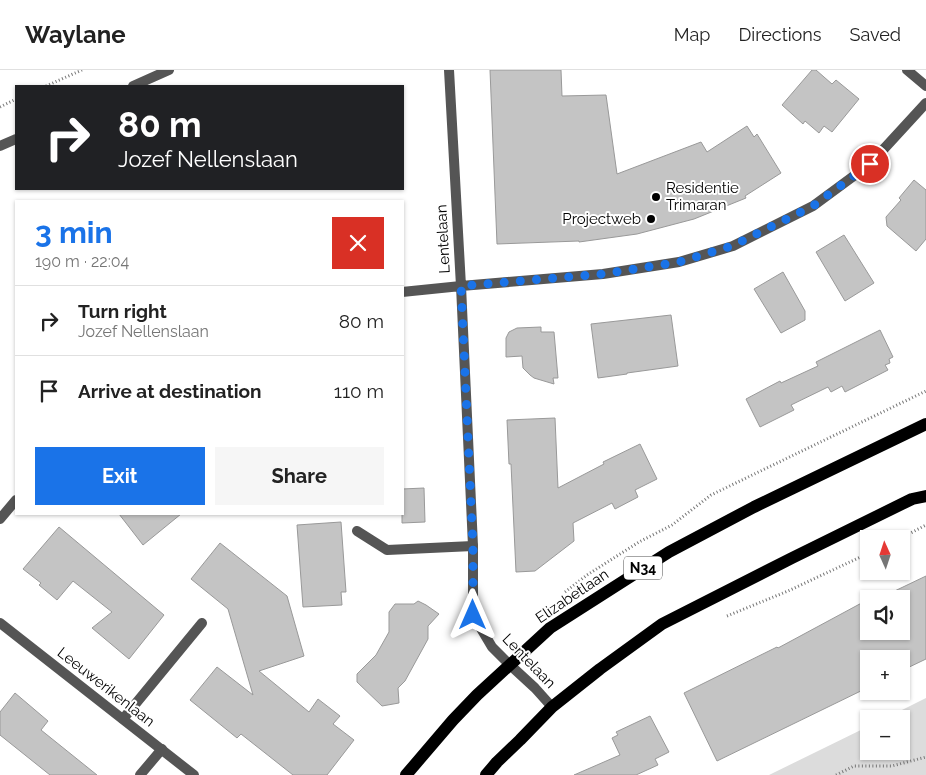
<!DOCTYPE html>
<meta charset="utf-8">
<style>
:root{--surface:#fff;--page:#f6f6f6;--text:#222;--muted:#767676;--line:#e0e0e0;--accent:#1a73e8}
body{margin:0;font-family:Raleway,sans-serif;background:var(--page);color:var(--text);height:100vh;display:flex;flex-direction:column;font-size:19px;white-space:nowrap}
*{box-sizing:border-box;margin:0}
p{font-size:16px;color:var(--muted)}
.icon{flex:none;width:28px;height:28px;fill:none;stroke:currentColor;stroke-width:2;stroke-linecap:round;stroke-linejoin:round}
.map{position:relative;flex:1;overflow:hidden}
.details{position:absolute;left:15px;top:130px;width:389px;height:315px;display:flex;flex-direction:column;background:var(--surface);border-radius:0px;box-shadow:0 1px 4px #0004}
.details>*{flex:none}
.hud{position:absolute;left:15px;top:15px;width:389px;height:105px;border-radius:0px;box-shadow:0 1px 4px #0004;background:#202124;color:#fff;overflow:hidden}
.needle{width:32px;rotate:357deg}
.buttons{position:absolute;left:860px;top:460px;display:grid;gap:10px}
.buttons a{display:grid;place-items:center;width:50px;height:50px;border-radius:0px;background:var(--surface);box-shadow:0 1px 4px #0004;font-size:25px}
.pin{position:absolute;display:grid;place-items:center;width:42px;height:42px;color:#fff;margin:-21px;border:2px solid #fff;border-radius:50%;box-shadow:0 1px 5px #0007}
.me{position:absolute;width:55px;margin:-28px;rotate:0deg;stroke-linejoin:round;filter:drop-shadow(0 0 4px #0008)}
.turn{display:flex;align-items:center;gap:18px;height:105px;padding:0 20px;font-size:22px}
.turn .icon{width:65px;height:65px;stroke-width:2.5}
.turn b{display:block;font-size:35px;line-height:42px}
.round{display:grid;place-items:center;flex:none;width:52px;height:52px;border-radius:0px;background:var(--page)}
.summary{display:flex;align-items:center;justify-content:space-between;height:85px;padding:0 20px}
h1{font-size:30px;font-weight:700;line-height:38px;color:var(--accent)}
.cta{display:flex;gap:10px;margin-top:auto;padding:10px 20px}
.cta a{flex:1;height:58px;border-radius:0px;background:var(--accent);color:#fff;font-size:20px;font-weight:700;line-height:58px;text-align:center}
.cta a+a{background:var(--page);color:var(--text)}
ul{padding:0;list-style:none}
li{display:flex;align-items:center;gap:15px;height:70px;padding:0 20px;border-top:1px solid var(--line)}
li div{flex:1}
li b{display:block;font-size:19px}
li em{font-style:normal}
header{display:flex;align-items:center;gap:30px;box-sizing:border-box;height:70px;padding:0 25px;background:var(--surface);border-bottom:1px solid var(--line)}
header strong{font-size:24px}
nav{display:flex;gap:28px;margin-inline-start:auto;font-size:18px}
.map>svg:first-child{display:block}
.green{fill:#dcdcdc}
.building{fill:#c4c4c4;stroke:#999}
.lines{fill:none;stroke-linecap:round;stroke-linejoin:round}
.path{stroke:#777;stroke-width:3;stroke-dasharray:1 2.5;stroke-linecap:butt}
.lane{stroke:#555;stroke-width:10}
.street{stroke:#555;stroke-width:10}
.primary{stroke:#000;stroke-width:12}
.route{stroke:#1a73e8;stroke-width:9;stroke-dasharray:0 16.2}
.poi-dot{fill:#000;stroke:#fff;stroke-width:2}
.labels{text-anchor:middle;stroke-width:4;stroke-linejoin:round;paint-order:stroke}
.shield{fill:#fff;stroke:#4c4c4c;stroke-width:1}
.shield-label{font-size:14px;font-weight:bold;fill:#000}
.poi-label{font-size:15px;fill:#000;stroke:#fff;text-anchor:start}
.street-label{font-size:15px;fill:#000;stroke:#fff}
</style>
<header>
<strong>Waylane</strong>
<nav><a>Map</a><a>Directions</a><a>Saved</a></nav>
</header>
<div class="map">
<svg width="926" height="705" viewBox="0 0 926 705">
<rect width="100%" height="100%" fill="#fff"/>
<path class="green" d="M926,628V705H769L869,656V681H901V649H884Z"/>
<path class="building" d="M490,0H561L562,26L606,25L617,104L701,72L707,82L747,56L754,67L757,64L781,103L745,126L746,128L694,149L637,164L579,172V171L497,174Z
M812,0H816L832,14L836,10L859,29L832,62L824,56L819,63L805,51L803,54L782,35Z
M914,110L926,120V169L916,181L887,156L886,147L901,130L899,128Z
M844,165L874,213L845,231L816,182Z
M783,202L805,241V250L781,263L754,219Z
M671,245L678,296L627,303V304L598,308L591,254Z
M541,257V262H554L558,308H553L554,314L534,308L530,305L523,298L522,286L506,287V268L509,262L517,258Z
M880,260L893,287L889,289L890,293L885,295L888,300L845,322L842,316L831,322L828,317L791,335L794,340L760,357L746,329L780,311L781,313L818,296L816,292Z
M555,348L558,418L604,394L603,392L640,374L657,409L635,420L638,427L615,439L612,433L573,453L574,471L535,501L516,502L511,394H509L507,350Z
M424,418L425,452L402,453V419Z
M119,444H181L143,475Z
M341,452L346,522H341L342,535L303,537L297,455Z
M59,457L164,545L129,589L92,558L112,542L73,511L57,530L39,515L41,513L23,499Z
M220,473L287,526L304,586L259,601L309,642L318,629L340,646L333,654L354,670L327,705H293L241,664L237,668L190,630L217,597L253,625L228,539L191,509Z
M926,506V589L901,601V589H869V617L717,691L684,623L777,577L778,578L869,529V561H901V529H870L878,524L880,528Z
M418,531L426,535L439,544L428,556V569L405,611L398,618L399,633L382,636L357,612V604L376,585L389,562V542L395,534H414Z
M15,623L48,651L41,660L97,705H50L0,665V642Z
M650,646L669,682L655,689L658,695L636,705H574L620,685L612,668L618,665L616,662Z"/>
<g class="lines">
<path class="path" d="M46,16L82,0
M0,37L16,29
M899,469L926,455
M565,522L587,505L639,472L672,455L711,425L926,321
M727,546L788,521L869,483
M836,705L854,696H892L926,687"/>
<path class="lane" d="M357,461L387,480L473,476
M123,649L202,553
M140,705L162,679"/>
<path class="street" d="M449,0L461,216L473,476V545L492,577L510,595L535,618L552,637
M907,0L926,16
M133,16L169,0
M0,76L16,69
M402,222L461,216L603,204L679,192L733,176L813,136L870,94L926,33
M0,449L16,430
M0,553L194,705"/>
<path class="primary" d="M406,705L453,650L477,625L550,558L669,482L754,437L926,354
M486,705L497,692L520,670L552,637L600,599L662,554L792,488L912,429L926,426"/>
</g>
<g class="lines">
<path class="route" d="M473,545V476L461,216L603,204L679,192L732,176L813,136L870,94"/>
</g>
<g class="poi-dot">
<circle cx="656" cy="127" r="5"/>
<circle cx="651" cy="149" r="5"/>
</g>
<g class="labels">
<rect class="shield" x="624" y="486.5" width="38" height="23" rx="4"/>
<g class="shield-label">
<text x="643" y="503">N34</text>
</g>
<g class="poi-label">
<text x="666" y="123">Residentie<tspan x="666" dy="17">Trimaran</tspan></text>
<text x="641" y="154" text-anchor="end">Projectweb</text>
</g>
<g class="street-label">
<text transform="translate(443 169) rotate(-93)" y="5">Lentelaan</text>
<text transform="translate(572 526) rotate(-34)" y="5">Elizabetlaan</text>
<text transform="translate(529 591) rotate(46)" y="5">Lentelaan</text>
<text transform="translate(106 617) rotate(38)" y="5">Leeuwerikenlaan</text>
</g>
</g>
</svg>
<div class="buttons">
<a><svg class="needle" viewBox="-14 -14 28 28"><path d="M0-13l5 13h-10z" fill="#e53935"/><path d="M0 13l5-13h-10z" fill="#767676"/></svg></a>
<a><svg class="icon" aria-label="sound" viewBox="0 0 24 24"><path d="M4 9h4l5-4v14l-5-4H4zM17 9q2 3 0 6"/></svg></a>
<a>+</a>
<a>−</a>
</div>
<div class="pin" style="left:870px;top:94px;background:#d93025"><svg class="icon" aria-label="arrive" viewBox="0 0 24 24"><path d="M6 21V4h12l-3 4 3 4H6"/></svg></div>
<svg class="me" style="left:473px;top:545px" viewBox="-20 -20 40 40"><path d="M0-17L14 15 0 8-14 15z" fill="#1a73e8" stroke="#fff" stroke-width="4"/></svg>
<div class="hud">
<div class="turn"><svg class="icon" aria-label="right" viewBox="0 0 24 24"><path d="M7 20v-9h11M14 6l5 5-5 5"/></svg><div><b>80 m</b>Jozef Nellenslaan</div></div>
</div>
<section class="details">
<div class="summary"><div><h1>3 min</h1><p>190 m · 22:04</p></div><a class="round" style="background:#d93025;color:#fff"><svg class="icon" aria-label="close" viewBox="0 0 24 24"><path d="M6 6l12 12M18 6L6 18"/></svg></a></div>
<ul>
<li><svg class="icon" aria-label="right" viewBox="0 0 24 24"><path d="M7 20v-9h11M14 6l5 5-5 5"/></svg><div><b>Turn right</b><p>Jozef Nellenslaan</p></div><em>80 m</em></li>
<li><svg class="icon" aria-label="arrive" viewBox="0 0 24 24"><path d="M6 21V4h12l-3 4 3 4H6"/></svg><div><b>Arrive at destination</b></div><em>110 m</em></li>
</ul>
<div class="cta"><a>Exit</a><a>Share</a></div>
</section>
</div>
